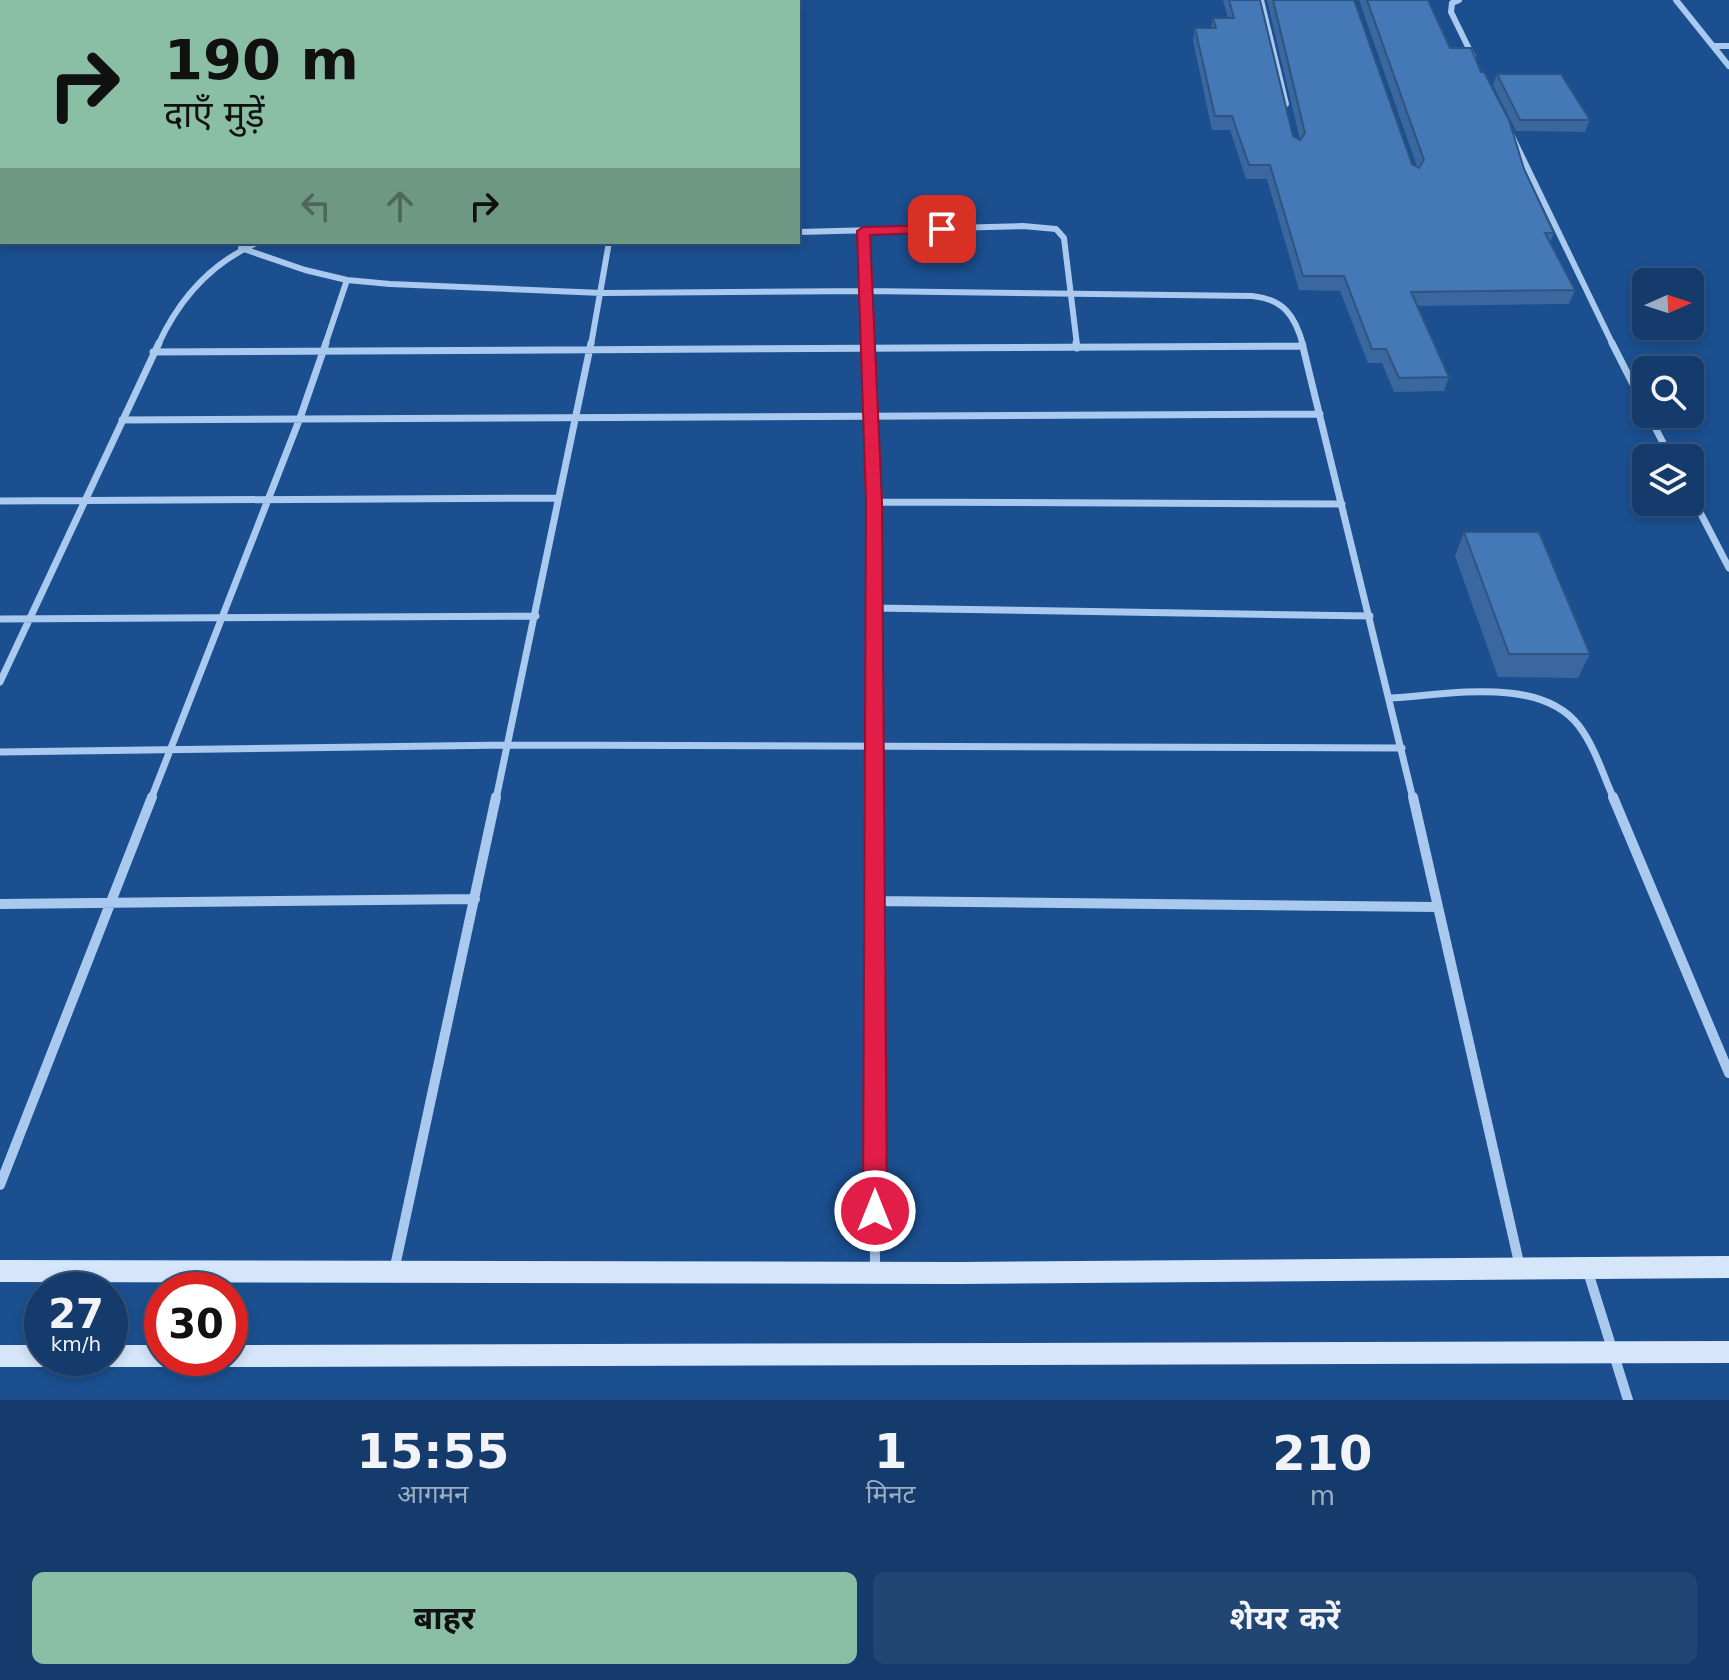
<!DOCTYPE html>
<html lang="hi">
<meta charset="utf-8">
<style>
:root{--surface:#143b6b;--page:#214673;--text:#f1f3f6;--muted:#9dadc1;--line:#33557e;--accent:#8abfa5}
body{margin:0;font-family:"DejaVu Sans","Noto Sans Devanagari",sans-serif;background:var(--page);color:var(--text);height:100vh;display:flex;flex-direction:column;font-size:30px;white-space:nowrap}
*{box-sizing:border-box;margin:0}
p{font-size:26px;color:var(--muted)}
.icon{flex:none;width:44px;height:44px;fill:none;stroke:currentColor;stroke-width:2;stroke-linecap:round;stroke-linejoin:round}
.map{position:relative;height:1400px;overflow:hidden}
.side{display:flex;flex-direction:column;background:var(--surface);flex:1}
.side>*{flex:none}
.guide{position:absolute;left:0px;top:0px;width:800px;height:244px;box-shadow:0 4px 12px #0003,0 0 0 2px var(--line);background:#8abfa5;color:#111;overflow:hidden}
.needle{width:52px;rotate:87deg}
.tools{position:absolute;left:1632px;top:268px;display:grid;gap:16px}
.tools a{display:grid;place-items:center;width:72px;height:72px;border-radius:12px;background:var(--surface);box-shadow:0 4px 12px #0003,0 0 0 2px var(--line);font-size:40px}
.speed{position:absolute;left:24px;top:1272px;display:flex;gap:16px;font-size:40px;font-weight:700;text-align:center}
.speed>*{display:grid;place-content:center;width:104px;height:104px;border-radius:50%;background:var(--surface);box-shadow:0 4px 12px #0003,0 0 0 2px var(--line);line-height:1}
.speed small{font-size:20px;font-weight:400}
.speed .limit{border:12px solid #d22;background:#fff;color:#111}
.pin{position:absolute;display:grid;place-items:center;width:68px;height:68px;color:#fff;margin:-34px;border-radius:16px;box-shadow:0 4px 12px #0006}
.me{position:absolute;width:88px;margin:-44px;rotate:0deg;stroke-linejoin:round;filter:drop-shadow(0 0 6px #0008)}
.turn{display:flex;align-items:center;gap:28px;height:168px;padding:0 32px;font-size:36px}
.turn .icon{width:104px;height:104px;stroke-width:2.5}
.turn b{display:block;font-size:56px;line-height:68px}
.lanes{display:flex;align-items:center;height:76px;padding:0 32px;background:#0003;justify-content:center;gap:40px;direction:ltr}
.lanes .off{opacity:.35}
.eta{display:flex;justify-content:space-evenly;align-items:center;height:136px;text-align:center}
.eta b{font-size:48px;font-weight:700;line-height:56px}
.primary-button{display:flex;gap:16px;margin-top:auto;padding:16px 32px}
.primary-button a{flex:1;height:92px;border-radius:12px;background:var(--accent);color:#111;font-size:32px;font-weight:700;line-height:92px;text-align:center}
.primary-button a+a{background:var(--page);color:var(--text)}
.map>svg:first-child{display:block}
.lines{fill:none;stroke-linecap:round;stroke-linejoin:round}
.minor-far2{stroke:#a9c9ee;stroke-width:6}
.minor-far1{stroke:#a9c9ee;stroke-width:7}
.minor{stroke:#a9c9ee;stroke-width:10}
.secondary{fill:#d6e6fa;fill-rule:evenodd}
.wall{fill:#3a679d}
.building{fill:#4478b7;stroke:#305480;stroke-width:2}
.route{fill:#e11d48;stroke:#92132f;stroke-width:2}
</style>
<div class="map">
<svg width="1729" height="1400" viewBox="0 0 1729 1400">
<rect width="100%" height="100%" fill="#1b4f8f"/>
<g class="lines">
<path class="minor-far2" d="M1261,0L1286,104
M1459,0L1452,3L1451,12L1473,57
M1676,0L1729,66
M1713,46H1729
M1511,134L1613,345
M863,231L868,345
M798,232L1023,226L1056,229L1064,238L1077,345
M241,248L305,270L347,280L390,284L602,293L867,291L1252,296C1283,299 1295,315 1303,345
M158,345C179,299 212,262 259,242
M325,345L347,280
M591,345L609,242"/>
<path class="minor-far1" d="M868,343L874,502V799
M1076,343L1077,348
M1302,343L1413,799
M1612,343L1646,410
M153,352L1303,346
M1648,414L1671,458
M122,420L1320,414
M1690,493L1729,568
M0,501L557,498
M874,502L1342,504
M873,608L1370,616
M0,619L536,616
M0,682L159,343
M1390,698C1447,695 1540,675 1579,726C1595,747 1603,775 1614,799
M0,752L508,745L1402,748
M151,799L300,418L326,343
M496,799L591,343"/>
<path class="minor" d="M874,797L875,1270
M1413,797L1520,1267
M1613,797L1729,1073
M874,901L1437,907
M0,904L475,899
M0,1185L152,797
M394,1271L496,797
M1588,1272L1628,1400"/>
<path class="secondary" d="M1729,1256V1278L959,1284L0,1282V1260L959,1262Z
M1729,1341V1363L230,1367L222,1364L220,1358H230V1345Z
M0,1345H42V1358H52L50,1364L42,1367H0Z
M110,1345H162V1358H172L170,1364L162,1367H110L102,1364L100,1358H110Z"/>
</g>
<path class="wall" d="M1223,0H1260L1293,136L1300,140L1267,0H1354L1412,164L1417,167L1359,0H1428L1450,48L1524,169L1554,233L1550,243L1575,290L1569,304L1417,306L1449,377L1444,391L1394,392L1382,363H1368L1340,291L1299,290L1267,179H1246L1230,130H1212L1193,41L1195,28H1211L1213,18H1228Z
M1497,74L1590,120L1585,132L1516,131L1493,85Z
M1464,532L1590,654L1578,678L1498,677L1455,556Z"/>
<path class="building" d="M1229,0H1260L1293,136L1300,140L1305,133L1273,0H1354L1412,164L1419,168L1424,160L1367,0H1428L1450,48H1471L1481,72H1484L1509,120L1524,169L1554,233H1545L1575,290L1411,292L1449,377L1399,378L1386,349H1372L1344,276H1303L1270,165H1249L1232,116H1215L1195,28H1216L1213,18H1234Z
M1497,74H1561L1590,120H1520Z
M1464,532H1539L1590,654H1509Z"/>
<path class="route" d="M942,225L947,227V232L870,235L882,502L887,1211L883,1219L875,1222L867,1219L863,1211L866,502L857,231L863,227Z"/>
</svg>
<div class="tools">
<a><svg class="needle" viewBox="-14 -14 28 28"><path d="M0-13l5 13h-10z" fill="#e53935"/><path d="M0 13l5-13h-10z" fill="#9dadc1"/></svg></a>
<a><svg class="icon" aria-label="search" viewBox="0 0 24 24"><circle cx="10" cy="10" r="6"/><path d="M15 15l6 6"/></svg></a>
<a><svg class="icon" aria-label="layers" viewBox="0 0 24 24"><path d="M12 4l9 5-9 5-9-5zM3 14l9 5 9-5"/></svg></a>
</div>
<div class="speed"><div>27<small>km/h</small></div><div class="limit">30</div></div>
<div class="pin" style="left:942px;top:229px;background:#d93025"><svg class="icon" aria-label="arrive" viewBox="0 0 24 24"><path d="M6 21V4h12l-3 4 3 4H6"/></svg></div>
<svg class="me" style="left:875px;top:1211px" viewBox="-20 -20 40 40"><circle r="17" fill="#e11d48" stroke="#fff" stroke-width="3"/><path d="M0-11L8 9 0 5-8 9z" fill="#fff"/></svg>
<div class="guide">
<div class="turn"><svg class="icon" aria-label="right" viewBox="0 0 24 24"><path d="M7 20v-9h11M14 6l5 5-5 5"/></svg><div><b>190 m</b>दाएँ मुड़ें</div></div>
<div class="lanes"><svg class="icon off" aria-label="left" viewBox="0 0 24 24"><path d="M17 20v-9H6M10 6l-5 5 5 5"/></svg><svg class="icon off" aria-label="ahead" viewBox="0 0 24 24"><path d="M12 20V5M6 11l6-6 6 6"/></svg><svg class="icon" aria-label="right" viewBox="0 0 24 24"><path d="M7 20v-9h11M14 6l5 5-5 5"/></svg></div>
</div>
</div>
<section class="side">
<div class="eta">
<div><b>15:55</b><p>आगमन</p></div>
<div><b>1</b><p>मिनट</p></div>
<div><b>210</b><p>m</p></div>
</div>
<div class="primary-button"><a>बाहर</a><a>शेयर करें</a></div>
</section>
